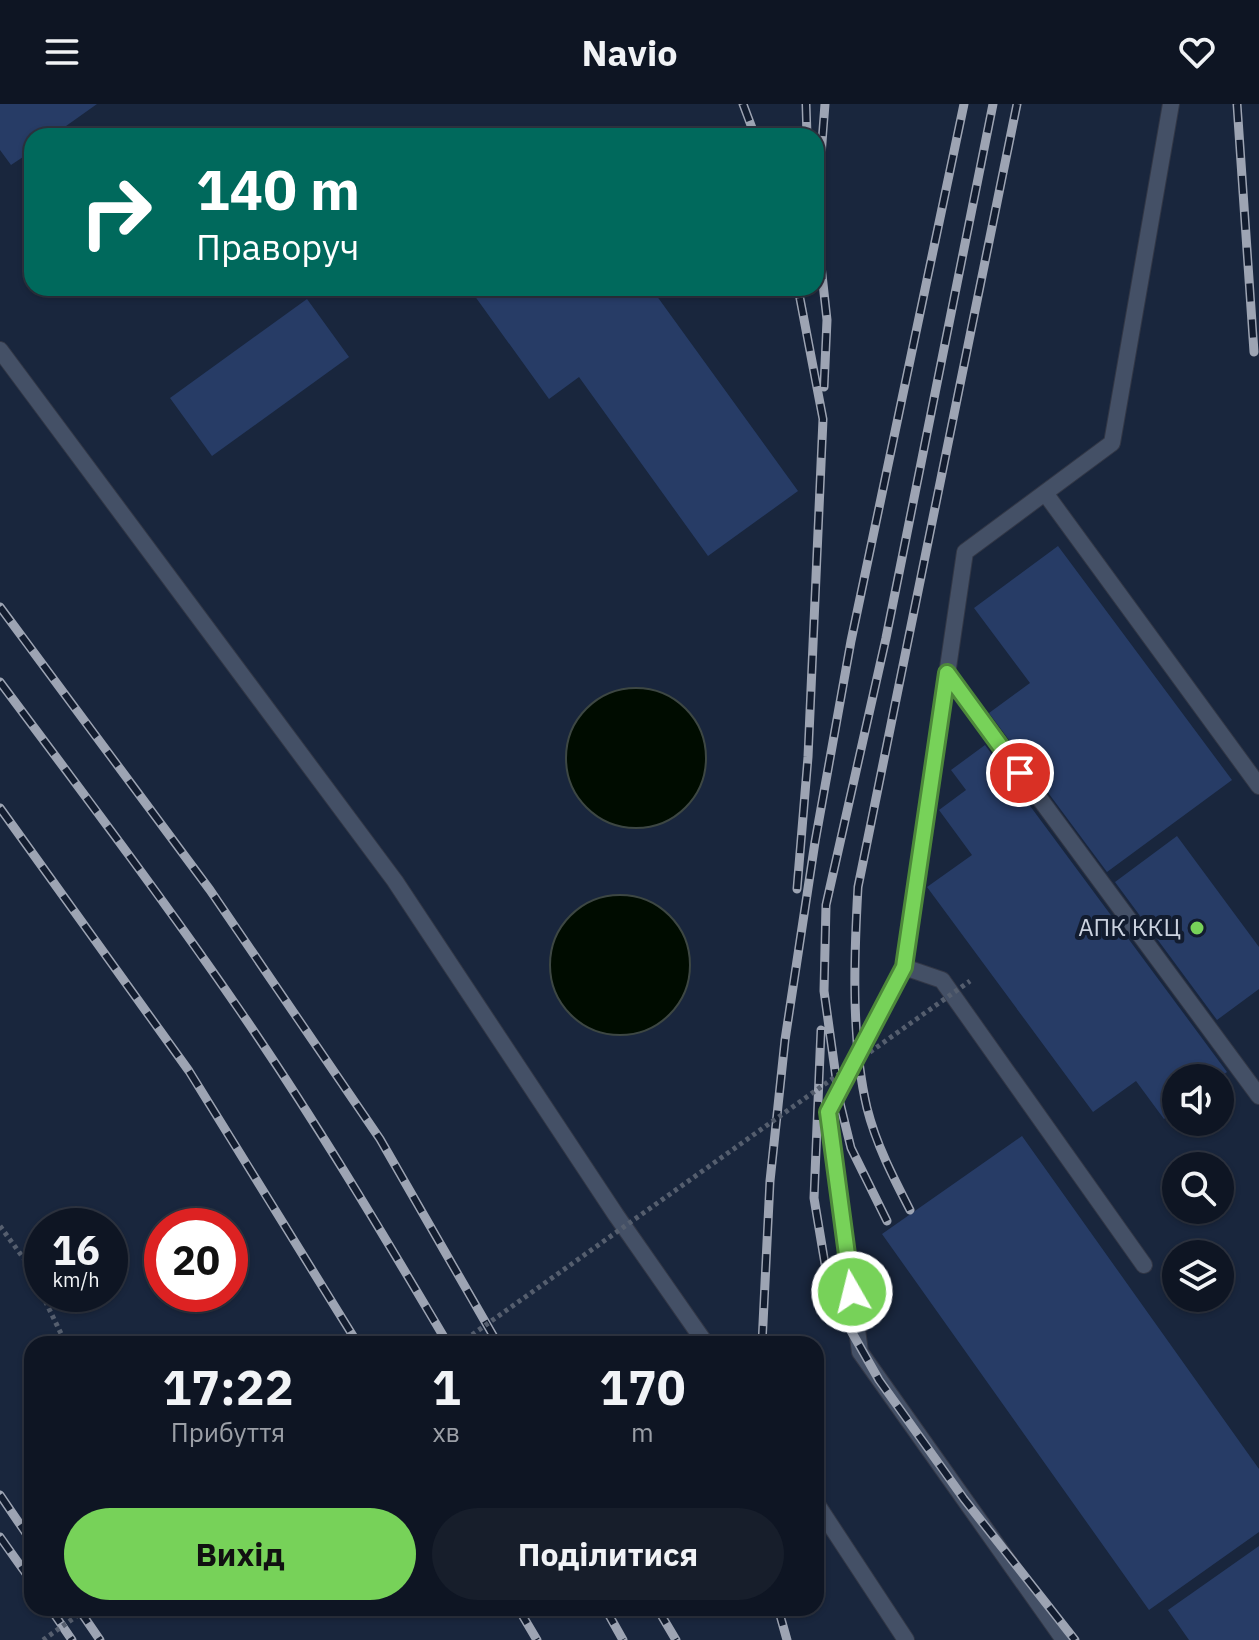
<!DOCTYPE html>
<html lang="uk">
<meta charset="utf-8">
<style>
:root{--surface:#0e1523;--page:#171e2b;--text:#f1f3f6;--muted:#9b9fa6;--line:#2e3441;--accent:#77d259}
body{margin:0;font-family:"IBM Plex Sans",sans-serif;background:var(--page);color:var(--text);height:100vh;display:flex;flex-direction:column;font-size:30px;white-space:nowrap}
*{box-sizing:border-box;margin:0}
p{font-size:26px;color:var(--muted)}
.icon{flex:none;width:44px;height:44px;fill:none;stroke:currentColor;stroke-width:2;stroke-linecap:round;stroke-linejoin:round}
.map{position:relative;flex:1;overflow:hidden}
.panel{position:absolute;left:24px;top:1232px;width:800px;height:280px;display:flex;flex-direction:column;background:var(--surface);border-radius:24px;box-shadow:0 2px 6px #0004,0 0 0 2px var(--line)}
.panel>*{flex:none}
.guide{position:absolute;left:24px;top:24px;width:800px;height:168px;border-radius:24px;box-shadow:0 2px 6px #0004,0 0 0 2px var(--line);background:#00695c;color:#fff;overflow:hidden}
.tools{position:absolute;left:1162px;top:960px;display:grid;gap:16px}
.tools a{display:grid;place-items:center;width:72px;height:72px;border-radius:50%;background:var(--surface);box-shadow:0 2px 6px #0004,0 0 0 2px var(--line);font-size:40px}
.speed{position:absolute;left:24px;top:1104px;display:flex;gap:16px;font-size:40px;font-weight:700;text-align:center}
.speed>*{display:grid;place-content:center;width:104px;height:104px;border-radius:50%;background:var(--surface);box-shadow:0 2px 6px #0004,0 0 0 2px var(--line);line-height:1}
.speed small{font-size:20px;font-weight:400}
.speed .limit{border:12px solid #d22;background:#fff;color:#111}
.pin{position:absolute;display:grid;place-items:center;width:68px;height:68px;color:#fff;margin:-34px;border:4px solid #fff;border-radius:50%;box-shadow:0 2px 8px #0007}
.me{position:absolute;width:88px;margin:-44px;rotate:352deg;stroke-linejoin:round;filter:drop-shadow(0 0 6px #0008)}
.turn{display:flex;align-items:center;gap:28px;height:168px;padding:0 40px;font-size:36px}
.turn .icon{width:104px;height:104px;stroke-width:2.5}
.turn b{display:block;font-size:56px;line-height:68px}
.eta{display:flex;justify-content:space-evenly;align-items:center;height:136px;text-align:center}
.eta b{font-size:48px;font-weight:700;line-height:56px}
.button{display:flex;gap:16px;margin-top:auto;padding:16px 40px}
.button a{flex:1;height:92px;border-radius:48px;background:var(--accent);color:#111;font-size:32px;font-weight:700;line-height:92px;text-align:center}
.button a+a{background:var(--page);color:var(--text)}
header{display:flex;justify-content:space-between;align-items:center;height:104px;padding:0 40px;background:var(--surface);font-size:36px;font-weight:700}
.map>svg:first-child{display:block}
.built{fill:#19263d;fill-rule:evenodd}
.water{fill:#000c00;stroke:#3d4743;stroke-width:2}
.building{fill:#273c66}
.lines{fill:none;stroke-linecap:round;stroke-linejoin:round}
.lane-casing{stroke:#323746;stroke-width:18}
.path{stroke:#555e6e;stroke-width:5;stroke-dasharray:4 4;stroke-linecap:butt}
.lane{stroke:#445066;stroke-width:16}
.rail-casing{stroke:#9da4b3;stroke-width:9}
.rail{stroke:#121c2f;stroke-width:6;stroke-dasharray:18;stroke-linecap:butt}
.path-bridge{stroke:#555e6e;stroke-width:5;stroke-dasharray:4 4;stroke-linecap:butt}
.route-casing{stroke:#4d883a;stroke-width:20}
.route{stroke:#77d259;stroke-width:14}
.poi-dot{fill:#77d259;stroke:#121c2f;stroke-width:3}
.labels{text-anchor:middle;stroke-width:8;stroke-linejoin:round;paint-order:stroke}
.poi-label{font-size:24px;fill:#cbd2df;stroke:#121c2f;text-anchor:end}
</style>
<header><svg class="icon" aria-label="menu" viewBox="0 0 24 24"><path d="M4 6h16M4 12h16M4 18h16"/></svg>Navio<svg class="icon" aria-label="heart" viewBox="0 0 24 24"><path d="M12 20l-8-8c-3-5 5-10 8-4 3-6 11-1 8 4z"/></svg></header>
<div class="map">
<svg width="1259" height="1536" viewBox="0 0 1259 1536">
<rect width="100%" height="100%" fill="#121c2f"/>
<path class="built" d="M0,0H1259V1536H0ZM32,32H816V184H32ZM1176,974H1220V1018H1176ZM1176,1062H1220V1106H1176ZM42,1122H110V1190H42ZM162,1122H230V1190H162ZM1176,1150H1220V1194H1176ZM32,1240H816V1504H32Z"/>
<path class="water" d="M566 654a70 70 0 1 1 140 0a70 70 0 1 1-140 0Z
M550 861a70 70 0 1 1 140 0a70 70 0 1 1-140 0Z"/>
<path class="building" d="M0,0H97L52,32H32V47L11,61L0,46Z
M469,184H651L798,387L708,452L579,273L549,295Z
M307,195L349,253L212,352L170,294Z
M1058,442L1232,676L1107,768L989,609L1030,579L974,504Z
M985,641L1227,968L1219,974H1176V1006L1164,1015L1136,977L1093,1008L927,783L972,751L939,706L966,686L951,666Z
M1177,732L1259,843V885L1217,916L1115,778Z
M1022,1032L1259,1365V1428L1149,1506L882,1130Z
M1259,1442V1536H1189L1168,1506Z"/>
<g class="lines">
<g class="lane-casing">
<path id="lane" d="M0,246L395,777L616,1111L706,1240
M1045,389L1259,682
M947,569L1259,992
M904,863L942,876L1144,1161
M816,1399L906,1536
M1064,1536L860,1248L828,1008L904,863L965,448L1112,339L1171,0"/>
</g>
<path class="path" d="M0,1122L27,1159L66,1240"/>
<use href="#lane" class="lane"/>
<g class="rail-casing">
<path id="rail" d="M743,0L755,32
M806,0L807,32
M1237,0L1254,248
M824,283L827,216L816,116L825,0
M0,503L210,786L380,1035L498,1240
M0,578C80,685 160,791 236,901C312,1011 380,1125 448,1240
M0,704L189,967L358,1240
M797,785L808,653L823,315L798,184
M821,926L814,1094L830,1190L879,1276L964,1395L1075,1536
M910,1106C893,1073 876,1040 867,1004C851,936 854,853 858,783L1017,0
M887,1117L851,1044L839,995L824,887L826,801L886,534L993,0
M762,1240L770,1077L785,936L815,738L851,537L964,0
M0,1391L32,1438
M0,1433L32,1478
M50,1504L72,1536
M78,1504L100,1536
M518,1504L537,1536
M605,1504L623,1536
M657,1504L676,1536
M778,1504L787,1536"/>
</g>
<use href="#rail" class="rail"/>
<path class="path-bridge" d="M459,1240L970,877
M43,1536L88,1504"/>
</g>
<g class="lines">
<g class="route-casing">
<path id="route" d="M852,1188L828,1008L904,863L947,569L1020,669"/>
</g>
<use href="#route" class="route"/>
</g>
<circle class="poi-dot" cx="1197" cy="824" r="8"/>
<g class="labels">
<g class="poi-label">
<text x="1181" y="832">АПК ККЦ</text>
</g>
</g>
</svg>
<div class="tools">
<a><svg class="icon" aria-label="sound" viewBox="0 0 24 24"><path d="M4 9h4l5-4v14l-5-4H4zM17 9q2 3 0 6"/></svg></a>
<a><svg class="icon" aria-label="search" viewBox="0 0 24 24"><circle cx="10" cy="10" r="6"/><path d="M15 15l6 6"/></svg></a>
<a><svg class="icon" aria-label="layers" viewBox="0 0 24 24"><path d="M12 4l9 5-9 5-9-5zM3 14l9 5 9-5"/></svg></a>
</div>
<div class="speed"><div>16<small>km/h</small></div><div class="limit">20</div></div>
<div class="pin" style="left:1020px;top:669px;background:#d93025"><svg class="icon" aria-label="arrive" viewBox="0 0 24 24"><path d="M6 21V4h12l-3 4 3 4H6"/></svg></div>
<svg class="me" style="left:852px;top:1188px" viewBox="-20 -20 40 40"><circle r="17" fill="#77d259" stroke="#fff" stroke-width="3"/><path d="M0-11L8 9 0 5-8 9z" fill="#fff"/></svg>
<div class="guide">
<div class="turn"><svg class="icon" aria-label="right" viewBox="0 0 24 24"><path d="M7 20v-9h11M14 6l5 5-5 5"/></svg><div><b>140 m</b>Праворуч</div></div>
</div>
<section class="panel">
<div class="eta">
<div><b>17:22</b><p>Прибуття</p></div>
<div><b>1</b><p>хв</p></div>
<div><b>170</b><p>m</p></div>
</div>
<div class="button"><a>Вихід</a><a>Поділитися</a></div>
</section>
</div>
